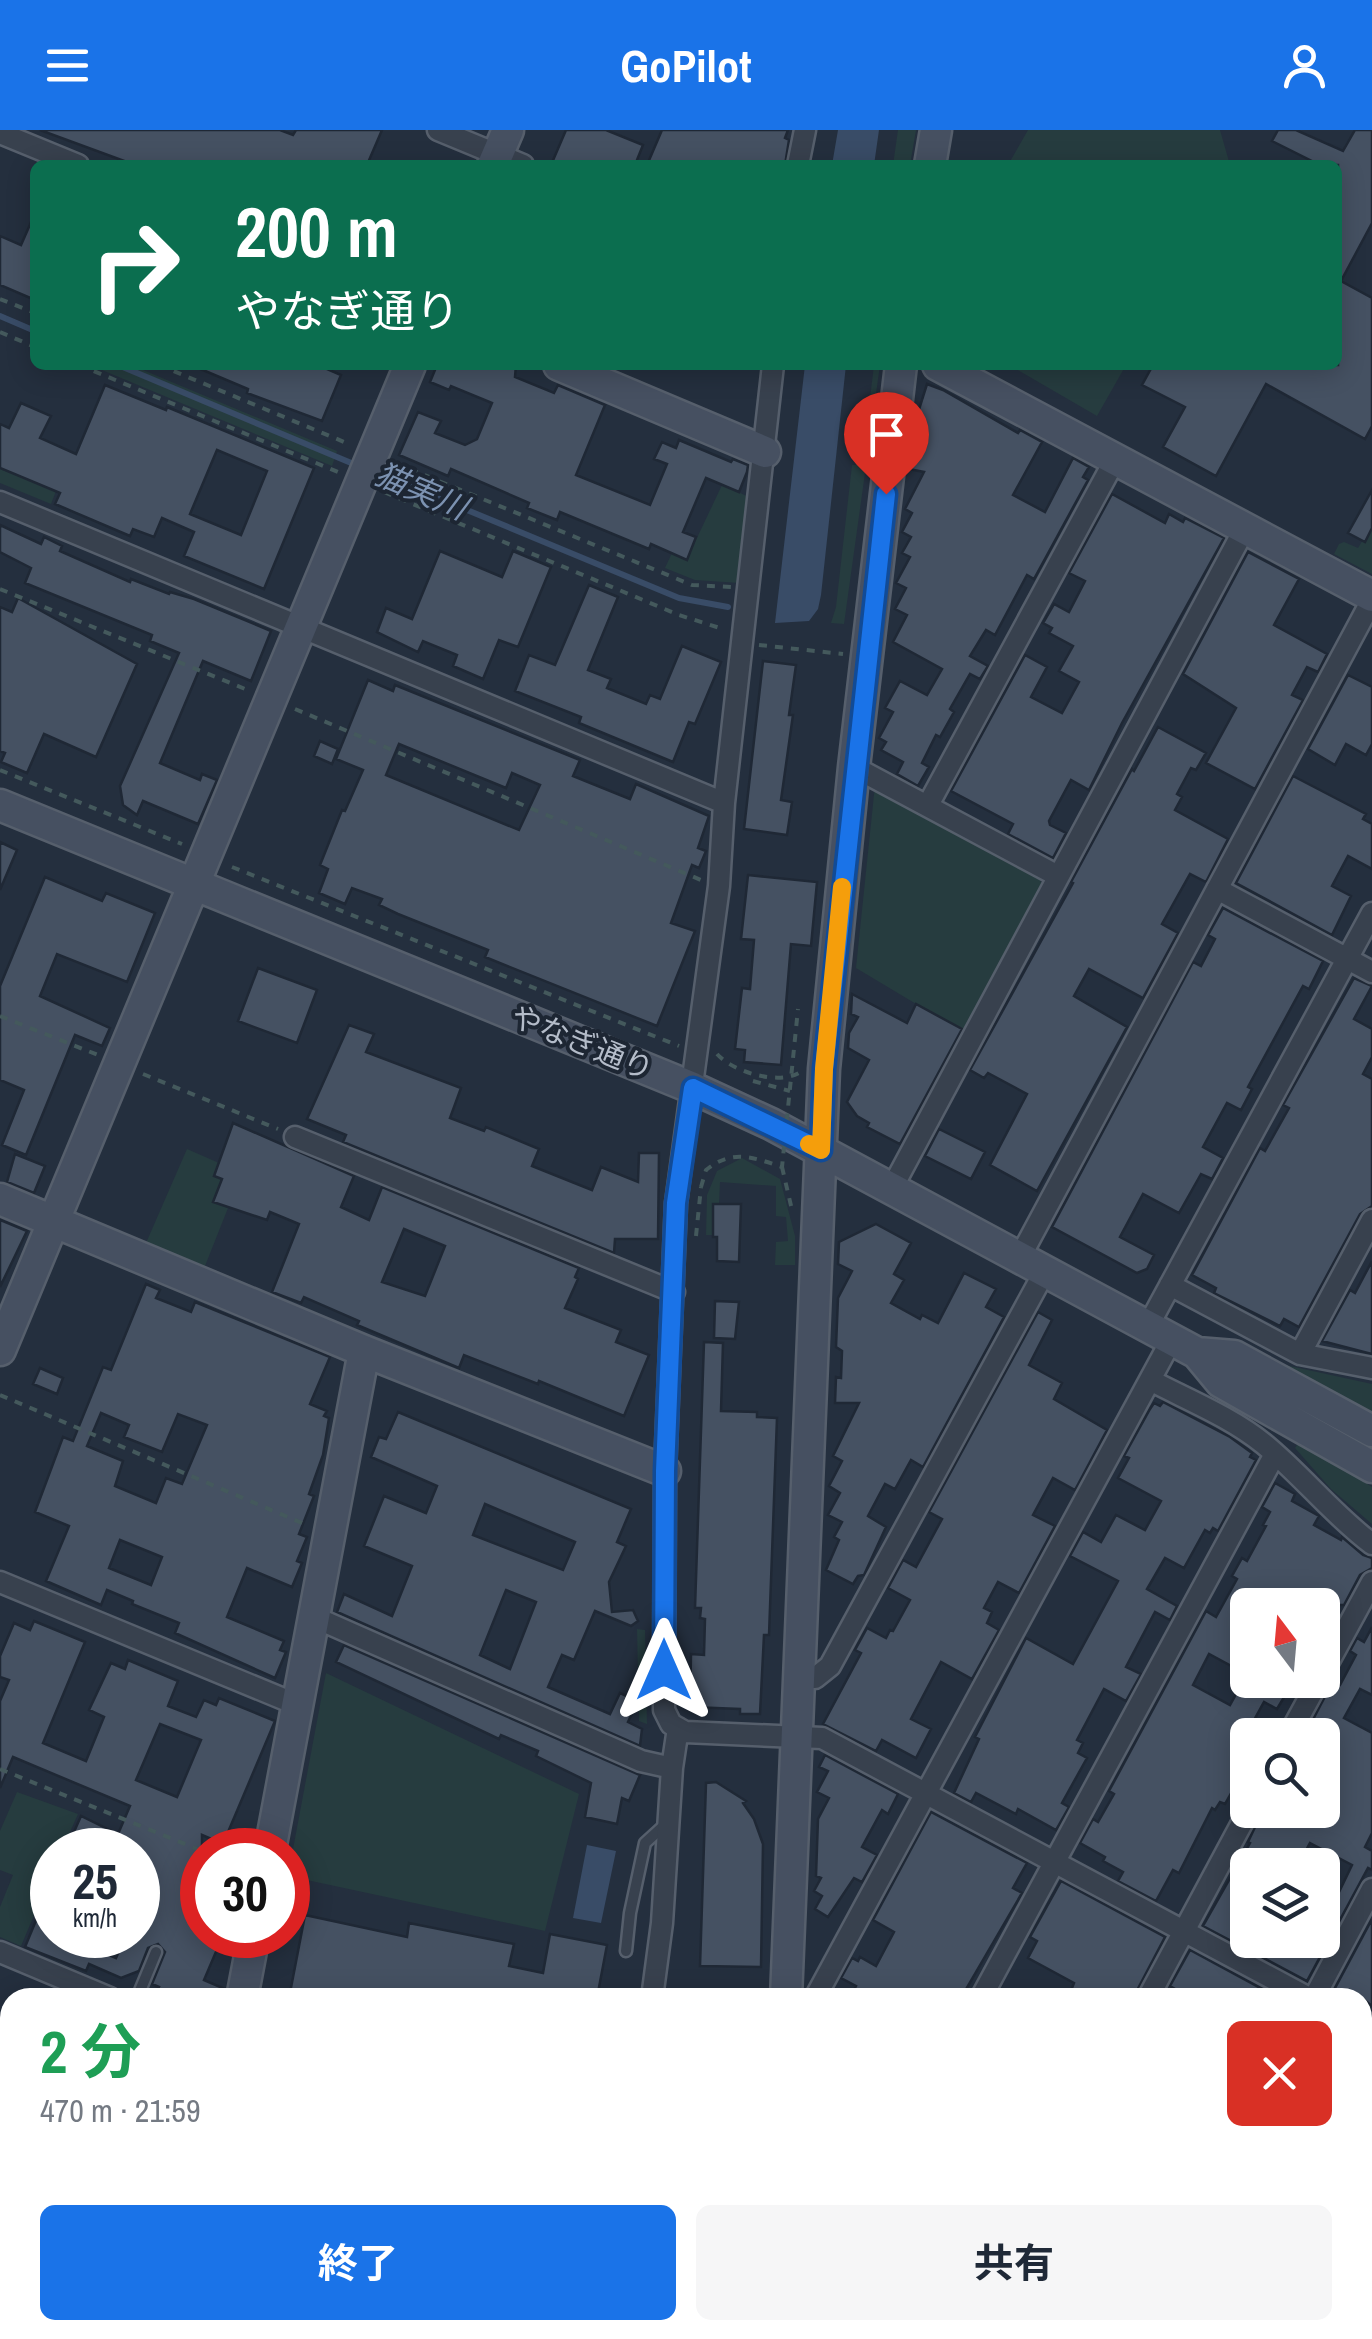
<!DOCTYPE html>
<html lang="ja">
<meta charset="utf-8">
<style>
:root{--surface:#fff;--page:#f6f6f7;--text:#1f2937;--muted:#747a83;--accent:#1a73e8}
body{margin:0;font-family:"Archivo Narrow","Noto Sans JP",sans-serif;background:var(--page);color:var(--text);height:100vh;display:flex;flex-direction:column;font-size:38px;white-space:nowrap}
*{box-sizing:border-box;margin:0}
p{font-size:32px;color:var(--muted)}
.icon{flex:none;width:55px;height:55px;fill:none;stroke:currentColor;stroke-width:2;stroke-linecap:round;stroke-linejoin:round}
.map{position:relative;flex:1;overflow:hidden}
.panel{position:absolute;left:0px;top:1858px;width:1372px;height:352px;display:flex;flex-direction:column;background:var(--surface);border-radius:30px 30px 0 0;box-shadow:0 5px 25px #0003}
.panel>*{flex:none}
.banner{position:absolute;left:30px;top:30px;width:1312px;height:210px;border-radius:15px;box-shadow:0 5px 25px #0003;background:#0b6e4f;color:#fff;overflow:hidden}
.needle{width:65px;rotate:344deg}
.tools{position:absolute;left:1230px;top:1458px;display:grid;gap:20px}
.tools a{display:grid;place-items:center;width:110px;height:110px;border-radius:15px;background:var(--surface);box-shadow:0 5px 25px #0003;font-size:50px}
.speed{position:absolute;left:30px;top:1698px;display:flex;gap:20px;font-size:50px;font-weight:700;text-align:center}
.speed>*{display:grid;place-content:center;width:130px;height:130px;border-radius:50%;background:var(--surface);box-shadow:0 5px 25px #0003;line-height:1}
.speed small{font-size:25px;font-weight:400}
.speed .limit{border:15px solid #d22;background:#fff;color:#111}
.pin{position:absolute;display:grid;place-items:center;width:85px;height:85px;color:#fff;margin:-102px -42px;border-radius:50% 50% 50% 0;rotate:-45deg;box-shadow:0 0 10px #0007}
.pin .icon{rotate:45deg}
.me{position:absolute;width:110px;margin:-55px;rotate:0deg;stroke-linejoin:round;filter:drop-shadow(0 0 8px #0008)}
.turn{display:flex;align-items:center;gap:35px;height:210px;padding:0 40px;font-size:45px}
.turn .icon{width:130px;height:130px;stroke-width:2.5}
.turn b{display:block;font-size:70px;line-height:85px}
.round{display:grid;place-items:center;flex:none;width:105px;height:105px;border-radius:15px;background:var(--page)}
.summary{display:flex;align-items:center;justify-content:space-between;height:170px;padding:0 40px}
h1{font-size:60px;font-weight:700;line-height:75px;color:#1e9e55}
.cta{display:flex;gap:20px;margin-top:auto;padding:20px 40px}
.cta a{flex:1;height:115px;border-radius:15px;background:var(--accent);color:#fff;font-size:40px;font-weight:700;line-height:115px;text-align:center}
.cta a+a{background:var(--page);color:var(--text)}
header{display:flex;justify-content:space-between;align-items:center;height:130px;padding:0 40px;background:var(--accent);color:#fff;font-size:45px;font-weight:700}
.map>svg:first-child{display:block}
.green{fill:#263c3f}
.water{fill:#394c67}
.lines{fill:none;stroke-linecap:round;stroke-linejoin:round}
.stream{stroke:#394c67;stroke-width:6}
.building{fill:#455162;stroke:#1f2835;stroke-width:2.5;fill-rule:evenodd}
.lane-casing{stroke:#565f6c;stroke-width:15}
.street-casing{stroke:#565f6c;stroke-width:25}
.secondary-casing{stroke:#565f6c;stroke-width:35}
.path{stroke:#44595c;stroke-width:4;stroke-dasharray:8 8;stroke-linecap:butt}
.lane{stroke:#38414e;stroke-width:10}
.street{stroke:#38414e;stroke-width:20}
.secondary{stroke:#465061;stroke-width:30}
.path-bridge{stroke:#44595c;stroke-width:4;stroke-dasharray:8 8;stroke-linecap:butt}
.route-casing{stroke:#114b97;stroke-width:25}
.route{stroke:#1a73e8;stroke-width:18}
.slow{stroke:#f59e0b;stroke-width:18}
.labels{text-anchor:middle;stroke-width:8;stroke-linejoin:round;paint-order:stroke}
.street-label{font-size:30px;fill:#b4bcc9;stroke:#1d2633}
.water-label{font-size:32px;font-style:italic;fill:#7c92b1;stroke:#1d2633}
</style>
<header><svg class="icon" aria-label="menu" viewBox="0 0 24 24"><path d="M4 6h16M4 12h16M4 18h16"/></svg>GoPilot<svg class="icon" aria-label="person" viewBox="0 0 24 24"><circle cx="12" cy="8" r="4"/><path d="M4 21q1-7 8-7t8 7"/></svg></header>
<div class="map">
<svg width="1372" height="2209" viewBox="0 0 1372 2209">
<rect width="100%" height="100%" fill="#242f3e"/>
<path class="green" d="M898,0H916L910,35H893Z
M1028,0H1220L1230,35H1008Z
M90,235H131L337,321L332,336Z
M874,235H880L844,494L831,493L836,477L852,335H862Z
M1009,235H1126L1097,286Z
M0,339L56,361L51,374L0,353Z
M722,355L749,367L740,453L695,450L665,438L672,423L687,429Z
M1372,395V444L1334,424L1339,414L1344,412L1358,418Z
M875,655L1038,744L1042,755L963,902L856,838Z
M187,1019L219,1033L222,1049L213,1072L228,1078L205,1136L146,1113Z
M742,1028L780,1049L795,1106V1135H775L776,1112L788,1111L786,1087L776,1086V1056L720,1052L719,1074L713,1075V1105H706L707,1065L717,1041Z
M1276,1233L1372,1254V1284Z
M1301,1309L1372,1357V1394L1331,1359L1295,1318Z
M637,1499L645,1500L647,1594L639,1591Z
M326,1543L579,1664L545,1801L288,1746Z
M17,1662L78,1684L62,1720H52V1743L21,1816L0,1807V1777L13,1745L0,1740V1701Z
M595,2200H757V2209H594Z
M984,2200H1229L1225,2209H986Z"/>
<path class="water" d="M838,0H879L874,35H832Z
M805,235H846L821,465L818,479L809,491L775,493Z
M587,1715L616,1721L601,1793L573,1788Z"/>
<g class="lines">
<path class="stream" d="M0,186L35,201
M118,235L356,335
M373,341L679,468L728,477"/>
</g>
<path class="building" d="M40,0H280L293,5L296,0H382L367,35H135Z
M566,0H606L643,15L635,35H551Z
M662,0H788L785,8L789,10L785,35H647Z
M1278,0H1296L1343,21L1355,0H1372V93L1341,151L1372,168V296L1365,309L1266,254L1216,346L1163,317L1185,277L1142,255L1153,235H1338V35H1320L1272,11Z
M35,83V170L0,155V106L21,115Z
M191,235H318L341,245L322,291L247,263L248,259Z
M437,235H516L515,247L554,263L558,255L605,275L576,345L650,375L667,334L654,329L662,312L676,318L679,310L731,332L733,329L748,335L747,342L739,362L706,348L683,402L696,407L687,430L651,414L649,419L560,382L557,390L527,378L529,373L451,339L448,346L399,325L418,282L441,291L435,303L465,315L477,309L492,273L451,256L449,260L430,252Z
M927,254L943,260L1018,303L1020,300L1042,312L1013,365L1045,382L1073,328L1089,337L1083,347L1088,350L1034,449L1027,445L995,505L986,500L970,526L988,536L980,549L970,544L950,579L954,582L940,607L936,605L922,633L929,637L918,656L897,644L903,632L881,620L886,612L879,608L893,582L885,578L900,551L927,565L942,539L893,512L907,485L895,479L906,458L896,453L910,427L902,423L911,407L902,402L912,383L905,379L924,342L909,339L919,294L915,292Z
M105,255L166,280L167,277L314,338L264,459L184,426L194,402L162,388L154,407L133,399L130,406L55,374L60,363L0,338V294L9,298L21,273L51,286L40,308L76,324ZM217,320L267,341L241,405L190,384Z
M1372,360V398L1365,412L1348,403Z
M1112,364L1165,393L1169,384L1183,392L1185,388L1224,408L1122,593L1089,660L1071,650L1049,691L1050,695L1066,703L1053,728L1008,704L1013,694L951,661L1025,525L1047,537L1031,567L1062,583L1079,552L1059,541L1073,516L1049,503L1052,498L1043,493L1054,474L1069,482L1085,451L1069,443Z
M0,395L41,414L44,407L62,416L60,421L130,452L131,449L169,464L170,462L194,469L271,501L251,551L203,531L160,633L200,650L202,644L217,650L198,694L143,671L137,685L123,675L120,656L179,523L150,511L152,505L25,453L31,438L0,422Z
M440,421L502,447L513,421L551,437L518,517L499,510L483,549L453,536L457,525L423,511L418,522L377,502L386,478L412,489Z
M1248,422L1299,449L1274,495L1327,524L1318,542L1307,537L1292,565L1303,570L1255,659L1206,633L1236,578L1183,544Z
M589,455L618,467L588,540L611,549L607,558L646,574L650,565L660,569L682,516L721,532L695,594L689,592L673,632L579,593L581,587L515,561L529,525L555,535Z
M18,468L137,534L96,627L44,604L27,643L1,632L5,623L0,621V477L12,482Z
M763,531L796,535L789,585H793L781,670L792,672L787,705L744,699Z
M1348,545L1372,557V614L1366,625L1346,614L1335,635L1308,619Z
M368,550L393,561L395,555L580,630L573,646L630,669L636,654L709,686L698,718L706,721L699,738L692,735L671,793L695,801L657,896L485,827L488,820L398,784L379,775L382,769L352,758L345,774L319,763L328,739L320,735L342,680L345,681L363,640L336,629ZM399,614L506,658L512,643L540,655L519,700L386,645Z
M1158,597L1206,623L1196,640L1191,638L1177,664L1182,667L1175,680L1228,709L1206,752L1190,744L1162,794L1178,803L1143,868L1089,839L1074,866L1127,897L1037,1061L990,1035L1027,964L988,943L984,948L970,940L1073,753L1071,752L1132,639L1134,641Z
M320,611L338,619L332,634L314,626Z
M1293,646L1366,684L1363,689L1372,694V739L1348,726L1332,756L1351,766L1332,805L1236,753Z
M0,712L17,720L0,760Z
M748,745L817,752L811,816L791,814L781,935L744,932L745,920L735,919L742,858L750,859L754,810L741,809Z
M45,747L102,771L106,763L155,783L127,852L57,824L40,866L110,898L102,916L75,905L26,1025L2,1015L24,960L0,950V856Z
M1223,778L1323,831L1309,859L1303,856L1248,957L1252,959L1241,980L1227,973L1203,1017L1223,1028L1212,1049L1201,1044L1179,1083L1143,1064L1120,1107L1154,1125L1147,1139L1137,1143L1052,1097L1193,832L1201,836L1215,809L1208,805Z
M258,838L317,860L297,913L238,891Z
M1354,848L1372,856L1354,889L1372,899V927L1363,944L1372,949V1076L1360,1084L1299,1197L1284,1189L1280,1196L1214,1163L1216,1158L1192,1145L1260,1018L1265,1021L1289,978L1283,975Z
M852,864L907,893L916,874L962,899L900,1014L867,997L869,993L857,986L847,972L869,930L848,918L849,903L858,887L851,884Z
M349,895L374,904L366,922L461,958L450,988L484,1001L486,997L539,1019L532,1036L592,1060L601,1037L638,1052L639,1023H659L658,1109H615L614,1123L343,1012L346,1005L307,989Z
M233,993L354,1046L341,1077L369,1090L382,1057L579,1138L575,1147L578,1149L565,1178L621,1200L616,1212L649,1225L624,1286L539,1251L538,1254L464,1225L459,1238L357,1195L359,1191L304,1167L301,1173L272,1162L299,1094L270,1082L267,1090L213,1072L222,1049L214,1046ZM404,1099L445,1116L425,1166L382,1152Z
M939,999L985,1022L971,1049L925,1026Z
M15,1024L45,1036L34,1063L7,1052Z
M713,1074H741L739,1132L717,1131V1107H713Z
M0,1090L27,1101L0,1157Z
M876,1094L911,1113L894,1144L904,1150L891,1173L920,1189L922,1185L938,1193L964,1143L996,1159L986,1177L1004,1187L923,1337L911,1330L895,1359L885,1354L868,1386L886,1397L864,1445L858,1446L853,1454L826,1440L839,1410L834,1407L842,1392L828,1385L840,1363L829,1356L842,1331L833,1326L859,1273H835L836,1247L841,1248L842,1221L836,1217L838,1168L852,1141L838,1134L839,1112Z
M1372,1131V1224L1322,1211L1350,1160L1355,1163Z
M146,1154L160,1160L156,1168L191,1182L195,1172L330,1227L310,1274L327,1281L324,1286L329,1288L323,1325L309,1364L314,1366L299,1404L307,1407L297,1431L302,1433L292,1457L247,1438L227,1487L284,1511L280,1520L286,1522L275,1548L175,1503L179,1493L132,1474L133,1471L107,1460L101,1475L46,1451L69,1396L35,1382L63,1307L73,1311L103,1237L111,1240ZM101,1283L129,1295L124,1307L162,1322L178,1284L207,1295L182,1354L166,1348L156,1373L115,1356L123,1331L87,1316ZM120,1410L162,1427L151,1455L109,1438Z
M715,1171L739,1172L735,1209L714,1208Z
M1038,1182L1052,1190L1029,1235L1062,1253L1054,1269L1107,1300L1075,1360L1053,1348L1033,1385L1055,1396L1019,1463L998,1452L984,1478L992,1482L987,1493L999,1500L972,1549L941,1532L911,1589L931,1599L916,1628L882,1610L876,1621L823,1594L861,1523L855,1520L867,1498L886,1508L890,1500L893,1501L910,1470L888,1458L903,1430L916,1437L942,1389L929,1382Z
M704,1212L723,1213L721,1281L757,1282V1287L777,1288L769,1505H764L760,1584H740V1579L690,1577L691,1524L704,1525L705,1489L700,1488L701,1478H695Z
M40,1238L63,1248L57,1264L33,1254Z
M1163,1272L1230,1307L1252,1323L1250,1327L1256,1330L1218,1401L1213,1398L1210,1403L1205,1400L1184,1438L1165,1428L1147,1459L1177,1476L1170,1490L1155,1482L1126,1537L1141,1544L1126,1571L1104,1559L1077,1610L1083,1613L1078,1623L1087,1628L1062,1673L1069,1677L1056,1700L1018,1679L1016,1684L976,1663L971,1672L954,1663L979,1609L975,1607L1026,1508L1073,1534L1118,1451L1070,1426L1083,1402L1101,1412L1116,1385L1145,1400L1161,1371L1118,1348L1129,1328L1124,1326L1150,1279L1154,1273L1160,1276Z
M398,1282L631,1379L617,1412L626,1416L609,1452L612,1482L633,1480L638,1491L631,1496L595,1481L574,1530L562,1525L548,1557L610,1584L620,1563L638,1571L628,1592L642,1599L640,1616L337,1482L344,1464L392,1486L412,1436L364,1416L384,1366L426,1383L437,1356L371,1327L379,1307L386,1309ZM485,1374L575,1412L563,1440L473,1405ZM506,1460L536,1472L510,1539L480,1525Z
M1275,1353L1295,1364L1292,1371L1319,1386L1314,1395L1341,1410L1342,1407L1363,1425L1372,1428V1438L1360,1445L1344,1475H1248V1545L1209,1524L1193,1555L1230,1575L1244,1550H1284L1278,1560L1286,1564L1277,1579L1264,1572L1248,1601V1633L1225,1674L1220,1672L1215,1680L1212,1678L1179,1743L1173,1740L1156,1771L1118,1751L1123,1742L1103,1731L1105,1727L1080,1713L1093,1689L1098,1692L1114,1664L1109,1661L1206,1481L1216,1487L1237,1449L1232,1446L1242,1428L1247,1431L1266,1396L1263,1395L1270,1382L1262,1377Z
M34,1491L85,1512L43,1613L86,1631L104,1587L89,1580L111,1533L125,1539L128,1530L178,1551L168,1576L196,1587L204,1570L216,1575L219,1568L275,1591L223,1714L202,1705V1805L221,1810L204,1850L225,1859L224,1868H174L157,1861L159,1857L152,1854L165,1822L158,1814L148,1818L139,1841L121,1848L89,1834L86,1841L25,1817L52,1752V1805H92L88,1816L116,1828L126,1805H138V1778L148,1752L138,1747V1720H66L81,1686L118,1704L130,1676L13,1627L0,1658V1571L9,1550L0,1547V1526L14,1493L30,1500ZM160,1594L201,1610L177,1667L136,1650Z
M1372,1497V1565L1360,1559L1344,1588L1372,1603V1703L1365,1717L1372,1721V1740L1368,1738L1307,1851L1203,1796L1250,1713L1248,1712L1263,1680H1322V1605H1305L1332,1553L1340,1555L1356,1525L1350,1521L1357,1508L1364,1512ZM1310,1713L1352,1735L1339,1762L1322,1753V1810H1248V1735H1298Z
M344,1515L640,1645L629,1671L622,1668L617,1694L585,1687L591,1653L536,1626L538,1621L501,1605L499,1609L336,1532Z
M825,1625L898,1664L888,1684L882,1680L862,1717L877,1725L862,1752L854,1748L828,1787L815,1779L822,1766L814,1761L821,1748L816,1746L818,1689L829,1668L817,1662L828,1641L819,1637Z
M716,1652L746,1671L743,1673L754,1689L763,1714L761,1837L700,1836L706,1653Z
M931,1682L1027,1733L1013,1758L1022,1763L961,1868H850L856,1856L841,1848L852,1828L858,1831L860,1827L876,1836L894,1802L873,1790Z
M1061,1751L1165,1807L1133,1868H1068L1074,1853L1028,1828L1037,1811L1030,1807Z
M305,1785L407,1807L409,1793L514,1814L509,1836L543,1843L550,1804L607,1815L597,1868H289Z
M1372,1789V1876L1362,1868L1334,1860Z
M1190,1820L1279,1868H1171L1175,1859L1170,1856Z"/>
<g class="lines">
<g class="lane-casing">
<path id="lane" d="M626,1821L630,1783L645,1713L667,1693
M137,1868L156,1822"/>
</g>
<g class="street-casing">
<path id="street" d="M438,0L523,35
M0,3L78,35
M798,35L805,0
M773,235L724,673L719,756L676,1073L665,1341L664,1580L671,1594L685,1602L822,1608L1309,1868
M0,372L724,673
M854,637L1058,746
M928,675L1116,328
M1217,759L1372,842
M295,1007L674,1162
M892,1058L1245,398
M1020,1127L1372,470
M1170,1155L1300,1224L1372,1238
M1148,1196L1372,783
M1300,1224L1372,1090
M1150,1250C1188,1270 1231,1287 1264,1314C1303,1346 1332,1384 1372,1414
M0,1452L298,1575
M314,1487L641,1631L672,1638L678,1598
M1322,1544L1372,1452
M801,1548H815L830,1536L1045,1141
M1289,1605L1319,1550
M0,1822L110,1868
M652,1868L662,1793L672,1638
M815,1868L1172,1209
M981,1868L1275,1324
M1148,1868L1249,1680
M1314,1868L1372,1759
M1362,1896L1372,1901
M0,2008L10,2012
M1362,2086L1372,2069
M943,2200L960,2209
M1297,2209L1301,2200"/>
</g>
<g class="secondary-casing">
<path id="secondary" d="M493,35L508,0
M930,35L936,0
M559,235L765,322
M938,235L1372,466
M0,675L693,958L771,994L1197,1223L1221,1252L1372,1337
M0,1069L364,1221L665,1341
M0,1220L410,235
M1197,1223L1234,1226L1372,1301
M270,1720L364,1221
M242,1868L254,1805
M786,1868L824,939L854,637L901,235
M169,2209L171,2200
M776,2209L777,2200"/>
</g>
<path class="path" d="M0,169L35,183
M0,202L35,217
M79,235L338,342
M159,235L349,314
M395,333L692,455L731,457
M384,362L679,485L723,499
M0,459L250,561
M759,515L843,524
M295,579L701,750
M0,640L182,714
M232,737L679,916
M0,886L98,925
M717,924C733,942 777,955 799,943
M143,944L278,999
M753,951L790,961
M782,1037L792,1080
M696,1106L701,1057
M0,1265L309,1396
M0,1639L202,1721
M640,2200L646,2209
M494,2202L511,2209
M589,2209V2200
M626,2209L627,2200"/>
<use href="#lane" class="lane"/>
<use href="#street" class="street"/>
<use href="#secondary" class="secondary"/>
<path class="path-bridge" d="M701,1057L706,1040C732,1019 752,1027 782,1037L798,879"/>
</g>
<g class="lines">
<g class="route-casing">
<path id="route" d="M664,1540L665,1341L676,1073L693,958L821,1020L824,939L886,364"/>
</g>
<use href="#route" class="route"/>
<path class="slow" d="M809,1014L821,1020L824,939L842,757"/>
</g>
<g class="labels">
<g class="street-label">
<text transform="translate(582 913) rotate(22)" y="10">やなぎ通り</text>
</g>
<g class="water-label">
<text transform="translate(421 361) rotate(23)" y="11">猫実川</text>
</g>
</g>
</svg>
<div class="tools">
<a><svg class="needle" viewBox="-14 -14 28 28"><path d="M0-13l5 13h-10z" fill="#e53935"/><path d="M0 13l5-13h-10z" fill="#747a83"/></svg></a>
<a><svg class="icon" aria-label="search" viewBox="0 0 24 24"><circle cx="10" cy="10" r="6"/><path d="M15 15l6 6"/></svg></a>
<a><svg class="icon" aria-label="layers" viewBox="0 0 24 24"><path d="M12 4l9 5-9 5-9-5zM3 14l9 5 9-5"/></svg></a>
</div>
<div class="speed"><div>25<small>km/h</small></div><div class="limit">30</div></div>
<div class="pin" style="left:886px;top:364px;background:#d93025"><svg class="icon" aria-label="arrive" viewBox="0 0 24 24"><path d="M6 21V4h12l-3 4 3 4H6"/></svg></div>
<svg class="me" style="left:664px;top:1540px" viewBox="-20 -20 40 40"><path d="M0-17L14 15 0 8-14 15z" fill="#1a73e8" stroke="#fff" stroke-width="4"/></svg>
<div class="banner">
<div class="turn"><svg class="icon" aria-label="right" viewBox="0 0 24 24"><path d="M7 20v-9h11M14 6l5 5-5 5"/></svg><div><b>200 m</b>やなぎ通り</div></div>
</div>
<section class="panel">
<div class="summary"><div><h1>2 分</h1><p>470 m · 21:59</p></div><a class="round" style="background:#d93025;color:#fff"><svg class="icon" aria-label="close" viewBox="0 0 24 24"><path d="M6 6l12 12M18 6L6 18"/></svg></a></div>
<div class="cta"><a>終了</a><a>共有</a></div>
</section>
</div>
